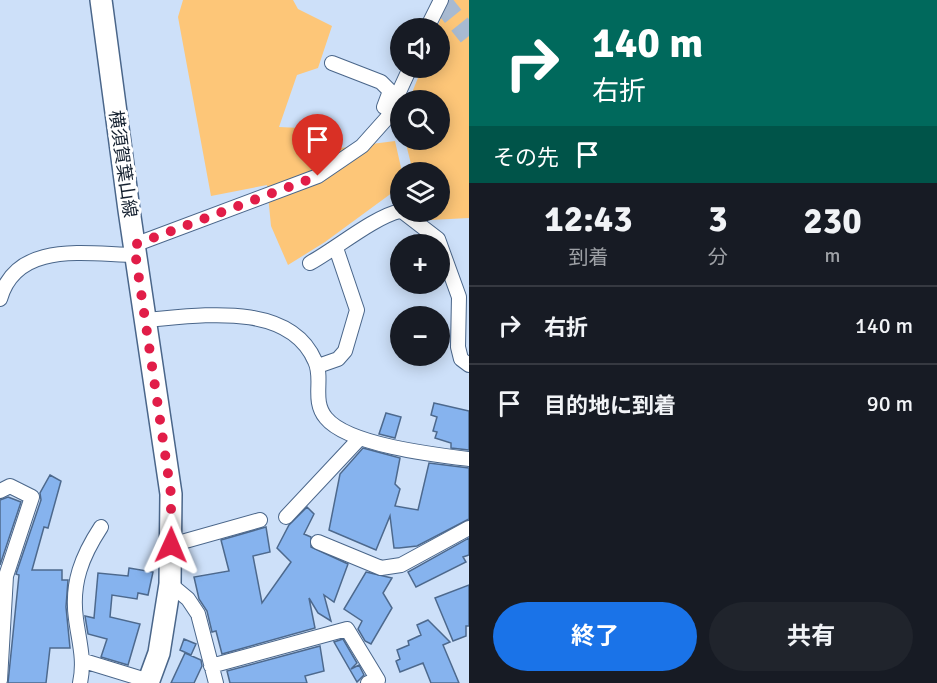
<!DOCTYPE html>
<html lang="ja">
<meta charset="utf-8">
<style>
:root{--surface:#171b24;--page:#20242c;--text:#f1f3f6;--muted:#9ea1a6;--line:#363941;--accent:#1a73e8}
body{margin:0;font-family:Signika,"Noto Sans JP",sans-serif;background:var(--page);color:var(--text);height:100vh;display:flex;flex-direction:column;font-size:22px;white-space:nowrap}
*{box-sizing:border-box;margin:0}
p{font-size:20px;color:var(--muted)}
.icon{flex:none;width:33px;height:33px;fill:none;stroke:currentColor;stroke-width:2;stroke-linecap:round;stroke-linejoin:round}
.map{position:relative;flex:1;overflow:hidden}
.panel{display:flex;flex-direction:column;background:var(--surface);width:468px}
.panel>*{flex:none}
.guide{background:#00695c;color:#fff;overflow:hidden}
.fabs{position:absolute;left:390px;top:18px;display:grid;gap:12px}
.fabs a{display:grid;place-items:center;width:60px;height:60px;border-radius:50%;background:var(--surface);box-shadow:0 3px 15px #0003;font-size:30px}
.pin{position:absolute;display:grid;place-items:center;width:51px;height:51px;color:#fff;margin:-62px -26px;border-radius:50% 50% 50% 0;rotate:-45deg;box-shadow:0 0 6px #0007}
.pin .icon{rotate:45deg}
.me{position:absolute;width:66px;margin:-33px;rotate:1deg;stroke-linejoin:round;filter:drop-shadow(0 0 4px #0008)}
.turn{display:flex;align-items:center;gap:21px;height:126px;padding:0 24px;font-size:27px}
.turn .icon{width:78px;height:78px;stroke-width:2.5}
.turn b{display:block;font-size:42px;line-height:51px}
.then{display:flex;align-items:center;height:57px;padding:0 24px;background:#0003;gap:12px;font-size:22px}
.eta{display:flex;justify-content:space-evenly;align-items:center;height:102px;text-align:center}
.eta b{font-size:36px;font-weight:700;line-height:42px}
.action{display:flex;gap:12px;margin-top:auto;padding:12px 24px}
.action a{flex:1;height:69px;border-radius:36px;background:var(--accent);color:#fff;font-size:24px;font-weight:700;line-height:69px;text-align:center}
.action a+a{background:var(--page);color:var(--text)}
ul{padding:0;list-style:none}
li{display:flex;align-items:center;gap:18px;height:78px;padding:0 24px;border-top:2px solid var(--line)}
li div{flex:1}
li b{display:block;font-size:22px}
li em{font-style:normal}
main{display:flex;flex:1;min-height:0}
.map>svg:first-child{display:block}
.green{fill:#fdc678}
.building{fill:#86b3ee;stroke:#4d698d;stroke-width:1.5}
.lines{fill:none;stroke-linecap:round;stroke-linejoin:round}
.primary-tunnel{stroke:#a8bad1;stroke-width:21;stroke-dasharray:21 10;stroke-linecap:butt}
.minor-casing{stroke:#4a668a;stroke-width:16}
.primary-casing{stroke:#4a668a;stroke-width:24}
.minor{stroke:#fff;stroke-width:14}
.primary{stroke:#fff;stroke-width:21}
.route{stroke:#e11d48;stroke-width:10;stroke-dasharray:0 18}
.labels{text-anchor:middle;stroke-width:6;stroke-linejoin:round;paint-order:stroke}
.street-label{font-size:18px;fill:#14202f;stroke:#fff}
</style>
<main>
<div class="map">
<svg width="469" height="683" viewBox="0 0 469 683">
<rect width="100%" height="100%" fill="#cde0f9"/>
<path class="green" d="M183,0H293L298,9L332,26L318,68L297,75L279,127L321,129L325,150L395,141L402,172L400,187L325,242L288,265L271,226L267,185L211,196L178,17Z
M448,0H469V218L430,220L424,212H440V172H413L405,140H440V100H409L422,68H440V28H437Z"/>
<path class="building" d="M434,403L469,411V450L451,448V443L435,438L437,432L433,431L437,417L431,415Z
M386,413L401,417L395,438L379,434Z
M363,448L400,458L395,484L400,489L395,506L418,510L429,463L469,468V519L417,546L399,548H394L390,516L376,550L329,530L340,474Z
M50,475L61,481L48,528L44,527L32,570H62V580H68L66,607L70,648H50L46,683H8L19,575L16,574L41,500L40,493Z
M8,497L21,502L0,565V500Z
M307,507L314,514L304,534L311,537V547L348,564L334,602L324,595L331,621L318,613L309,598L315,628L222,654L216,631L212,632L207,611L199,599L194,577L229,571L221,540L266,527L270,552L253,556L262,603L291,562L277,548L289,525Z
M469,538V555L463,557L466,562L416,587L408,572Z
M129,568L153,572L148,595L138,593L137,599L112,595L110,617L140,624L128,665L101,657L107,639L88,634L85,616L94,618L98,573L128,576Z
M366,572L392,578L383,593L392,608L371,644L365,641L358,629L362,621L344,609Z
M469,585V626H466V636L453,641L435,598Z
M428,620L450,642L443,645L459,683H431L423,663L400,672L396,661L400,659L397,650L409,645L408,641L421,635L417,625Z
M184,639L196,644L191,655L180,650Z
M343,639L357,663L351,669L359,665L364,675L357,682L334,642Z
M320,646L324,671L305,676L307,683H230L227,671Z
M185,653L201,660L202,666L194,683H171Z"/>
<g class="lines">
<path class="primary-tunnel" d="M440,0L469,36"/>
<g class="minor-casing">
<path id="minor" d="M427,28L441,0
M332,63L381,82L390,91L384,107
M403,212L438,239L459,297L458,347L461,359L469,365
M134,245L318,176L362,146L387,118L410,68
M310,263C337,248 374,217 400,211
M0,299C17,239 89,255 137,255
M145,320C197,316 289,300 315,361C324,379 311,400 326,418C348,445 435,455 469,459
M318,366L338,359L345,351L357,310L336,248
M0,491L10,486L32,497L6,576L0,680
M286,517L360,438
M318,542L381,568L401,565L469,528
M171,545L260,520
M170,584L188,599L198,614L216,683
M84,661L149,681
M211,666L347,629L378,680L368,683
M80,683C85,660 79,642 76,619C71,583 82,556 101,527"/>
</g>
<g class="primary-casing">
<path id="primary" d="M101,0L129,210L171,494L170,584L159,653L148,683"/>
</g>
<use href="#minor" class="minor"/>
<use href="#primary" class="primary"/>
</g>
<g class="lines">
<path class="route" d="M171,545V494L134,245L318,176"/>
</g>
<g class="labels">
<g class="street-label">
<text transform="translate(123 164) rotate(82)" y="6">横須賀葉山線</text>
</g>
</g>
</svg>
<div class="fabs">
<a><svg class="icon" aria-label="sound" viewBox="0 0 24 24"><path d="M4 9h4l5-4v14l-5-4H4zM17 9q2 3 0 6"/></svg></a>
<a><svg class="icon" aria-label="search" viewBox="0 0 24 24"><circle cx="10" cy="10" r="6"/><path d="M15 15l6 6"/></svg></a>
<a><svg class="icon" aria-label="layers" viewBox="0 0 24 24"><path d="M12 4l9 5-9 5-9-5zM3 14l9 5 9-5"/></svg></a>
<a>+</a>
<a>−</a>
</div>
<div class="pin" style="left:318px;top:176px;background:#d93025"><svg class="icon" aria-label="arrive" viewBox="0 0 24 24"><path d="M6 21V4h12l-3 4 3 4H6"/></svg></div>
<svg class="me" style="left:171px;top:545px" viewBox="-20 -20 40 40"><path d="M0-17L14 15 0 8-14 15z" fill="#e11d48" stroke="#fff" stroke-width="4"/></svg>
</div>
<section class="panel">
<div class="guide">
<div class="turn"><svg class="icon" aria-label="right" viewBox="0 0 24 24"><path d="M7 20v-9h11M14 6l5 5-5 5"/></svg><div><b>140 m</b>右折</div></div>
<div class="then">その先<svg class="icon" aria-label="arrive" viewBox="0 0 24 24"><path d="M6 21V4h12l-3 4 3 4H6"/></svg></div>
</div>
<div class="eta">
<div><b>12:43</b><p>到着</p></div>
<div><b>3</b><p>分</p></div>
<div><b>230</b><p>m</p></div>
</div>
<ul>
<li><svg class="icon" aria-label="right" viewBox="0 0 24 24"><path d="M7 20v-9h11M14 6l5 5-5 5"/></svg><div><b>右折</b></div><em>140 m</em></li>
<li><svg class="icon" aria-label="arrive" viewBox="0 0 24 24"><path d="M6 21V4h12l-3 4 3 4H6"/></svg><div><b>目的地に到着</b></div><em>90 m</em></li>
</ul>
<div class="action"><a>終了</a><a>共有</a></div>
</section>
</main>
